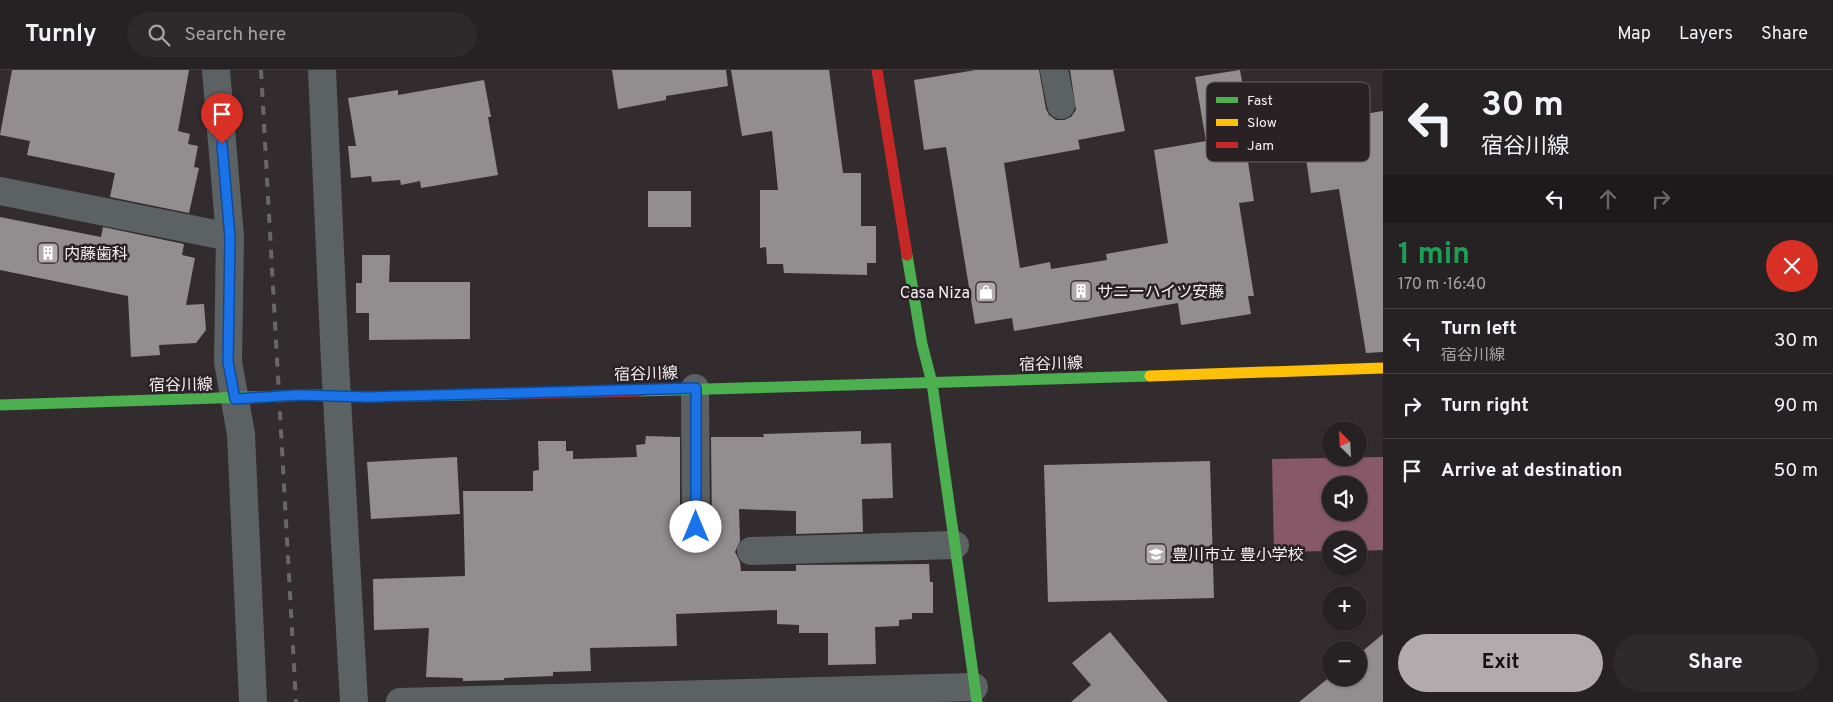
<!DOCTYPE html>
<meta charset="utf-8">
<style>
:root{--surface:#262123;--page:#2e292b;--text:#f1f3f6;--muted:#a4a3a6;--line:#423e41;--accent:#b2abae}
body{margin:0;font-family:Overpass,"Noto Sans JP",sans-serif;background:var(--page);color:var(--text);height:100vh;display:flex;flex-direction:column;font-size:19px;white-space:nowrap}
*{box-sizing:border-box;margin:0}
p{font-size:16px;color:var(--muted)}
.icon{flex:none;width:28px;height:28px;fill:none;stroke:currentColor;stroke-width:2;stroke-linecap:round;stroke-linejoin:round}
.map{position:relative;flex:1;overflow:hidden}
.panel{display:flex;flex-direction:column;background:var(--surface);width:450px}
.panel>*{flex:none}
.hud{background:#262123;color:var(--text);overflow:hidden}
.needle{width:32px;rotate:336deg}
.controls{position:absolute;left:1322px;top:351px;display:grid;gap:10px}
.controls a{display:grid;place-items:center;width:45px;height:45px;border-radius:50%;background:var(--surface);box-shadow:0 1px 4px #0004,0 0 0 1px var(--line);font-size:25px}
.pin{position:absolute;display:grid;place-items:center;width:42px;height:42px;color:#fff;margin:-51px -21px;border-radius:50% 50% 50% 0;rotate:-45deg;box-shadow:0 0 5px #0007}
.pin .icon{rotate:45deg}
.me{position:absolute;width:55px;margin:-28px;rotate:0deg;stroke-linejoin:round;filter:drop-shadow(0 0 4px #0008)}
.turn{display:flex;align-items:center;gap:18px;height:105px;padding:0 15px;font-size:22px}
.turn .icon{width:65px;height:65px;stroke-width:2.5}
.turn b{display:block;font-size:35px;line-height:42px}
.lanes{display:flex;align-items:center;height:48px;padding:0 15px;background:#0003;justify-content:center;gap:25px;direction:ltr}
.lanes .off{opacity:.35}
.round{display:grid;place-items:center;flex:none;width:52px;height:52px;border-radius:26px;background:var(--page)}
.summary{display:flex;align-items:center;justify-content:space-between;height:85px;padding:0 15px}
h1{font-size:30px;font-weight:700;line-height:38px;color:#1e9e55}
.cta{display:flex;gap:10px;margin-top:auto;padding:10px 15px}
.cta a{flex:1;height:58px;border-radius:30px;background:var(--accent);color:#111;font-size:20px;font-weight:700;line-height:58px;text-align:center}
.cta a+a{background:var(--page);color:var(--text)}
ul{padding:0;list-style:none}
li{display:flex;align-items:center;gap:15px;height:65px;padding:0 15px;border-top:1px solid var(--line)}
li div{flex:1}
li b{display:block;font-size:19px}
li em{font-style:normal}
header{display:flex;align-items:center;gap:30px;box-sizing:border-box;height:70px;padding:0 25px;background:var(--surface);border-bottom:1px solid var(--line)}
header strong{font-size:24px}
nav{display:flex;gap:28px;margin-inline-start:auto;font-size:18px}
.search{width:350px;height:45px;background:var(--page);display:flex;align-items:center;gap:12px;box-sizing:border-box;padding:0 18px;border-radius:28px;color:var(--muted);font-size:19px}
main{display:flex;flex:1;min-height:0}
.map>svg:first-child{display:block}
.water{fill:#875868;fill-rule:evenodd}
.building{fill:#928d8f}
.lines{fill:none;stroke-linecap:round;stroke-linejoin:round}
.street{stroke:#5c6164;stroke-width:28}
.fast{stroke:#4caf50;stroke-width:11}
.slow{stroke:#ffc107;stroke-width:11}
.jam{stroke:#c62828;stroke-width:11}
.rail{stroke:#65676a;stroke-width:4;stroke-dasharray:9 9;stroke-linecap:butt}
.route-casing{stroke:#114b97;stroke-width:12}
.route{stroke:#1a73e8;stroke-width:9}
.labels{text-anchor:middle;stroke-width:5;stroke-linejoin:round;paint-order:stroke}
.poi-label{font-size:16px;fill:#f7f0f3;stroke:#2a2124;text-anchor:start}
.street-label{font-size:16px;fill:#f7f0f3;stroke:#2a2124}
.key{fill:#2a2124;stroke:#685f62;stroke-width:1}
.key-label{font-size:14px;fill:#f7f0f3}
</style>
<header>
<strong>Turnly</strong>
<div class="search"><svg class="icon" aria-label="search" viewBox="0 0 24 24"><circle cx="10" cy="10" r="6"/><path d="M15 15l6 6"/></svg>Search here</div>
<nav><a>Map</a><a>Layers</a><a>Share</a></nav>
</header>
<main>
<div class="map">
<svg width="1383" height="632" viewBox="0 0 1383 632">
<rect width="100%" height="100%" fill="#322c2f"/>
<path class="water" d="M1383,387V480L1359,481V470H1331V481L1274,482L1272,389ZM1331,415H1359V442H1331Z"/>
<path class="building" d="M12,0H189L178,61L190,64L188,74L198,76L194,97L199,98L189,143L110,127L115,103L27,85L30,71L0,65Z
M612,0H726L728,16L666,26V30L618,39Z
M731,0H829L843,103H861V156H876V193H867V205L784,203L783,194H767L766,177L760,178V120H778L772,61L742,66Z
M976,0H1039L1046,39L1049,45L1056,50H1064L1071,47L1076,40L1070,0H1113L1125,61L1078,70L1080,79L1004,93L1020,198L1050,192L1051,199L1107,190L1106,184L1168,173L1154,80L1206,71L1195,7L1240,0L1248,45L1241,46L1254,131L1239,133L1254,226H1248L1251,244L1181,255L1178,233L1014,261L1012,248L975,254L946,77L924,80L914,10Z
M484,10L491,47H488L498,105L421,118L420,111L401,115L400,110L372,112L371,106L351,108L348,76H356L348,28L398,20V25Z
M1383,41V282L1366,283L1339,119L1311,123L1301,54Z
M648,121H691V157H648Z
M0,147L101,167L103,157L184,174L182,185L195,188L186,235L204,234L206,260L196,273L159,275L160,285L131,287L128,226L0,200Z
M362,185H390L389,212H470V269L369,270V243H356V213H362Z
M861,361V374L891,373L893,428L862,429L863,462L796,464V441L739,439L740,471L735,482L740,492L741,501H796V495L929,494L930,512H933V543H912V549L899,550V556L875,557L876,594L828,595V563H799V555L777,554V540L676,544L677,576L590,578L591,601L553,602V606L504,608V610L463,611V608L426,607L429,558L374,560L373,509L465,506L463,421H533V401L539,400L538,371H566V381H573V389L637,387L636,375L645,374L646,366L680,367V458L683,465L688,470L697,473L704,470L710,464L712,457L711,367H764L763,364Z
M457,387L460,444L371,449L367,392Z
M1210,391L1214,528L1048,532L1044,395Z
M1110,562L1168,632H1071L1091,615L1072,593Z
M1383,564V632H1299L1331,606L1359,608V584Z"/>
<g class="lines">
<path class="street" d="M216,0L230,167L228,292L241,364L253,632
M322,0L335,293L354,632
M1054,0L1061,35
M0,121L230,167
M695,318L696,457
M751,481L955,475
M400,632L974,617"/>
<path class="fast" d="M907,185L922,274L932,313L977,632
M641,321L1150,306
M0,335L314,325L369,327L509,324"/>
<path class="slow" d="M1150,306L1383,298"/>
<path class="jam" d="M877,0L907,185
M509,324L641,321"/>
<path class="rail" d="M261,0L296,632"/>
</g>
<g class="lines">
<g class="route-casing">
<path id="route" d="M222,74L230,167L228,292L235,329L297,325L368,327L696,318V457"/>
</g>
<use href="#route" class="route"/>
</g>
<defs>
<g id="building-square" transform="scale(1.125)"><rect x="-9" y="-9" width="18" height="18" rx="4" fill="#b2abae" stroke="#2a2124"/><path d="M-4-6H4V6H1V3H-1V6H-4ZM-2.5-4.3h1.7v1.8h-1.7ZM.8-4.3h1.7v1.8H.8ZM-2.5-1h1.7V.8h-1.7ZM.8-1h1.7V.8H.8Z" fill="#fff"/></g>
<g id="shop-square" transform="scale(1.125)"><rect x="-9" y="-9" width="18" height="18" rx="4" fill="#b2abae" stroke="#2a2124"/><path d="M-5-2.5h2.3a2.7 3.5 0 0 1 5.4 0H5L5.5 6h-11ZM-1.5-2.5h3a1.5 2.3 0 0 0-3 0Z" fill="#fff"/></g>
<g id="school-square" transform="scale(1.125)"><rect x="-9" y="-9" width="18" height="18" rx="4" fill="#b2abae" stroke="#2a2124"/><path d="M0-5L7-2L0 1L-7-2ZM-4 1L0 2.5L4 1V4Q0 6-4 4Z" fill="#fff"/></g>
</defs>
<g fill-rule="evenodd">
<use href="#building-square" x="48" y="183"/>
<use href="#building-square" x="1081" y="221"/>
<use href="#shop-square" x="986" y="222"/>
<use href="#school-square" x="1156" y="484"/>
</g>
<g class="labels">
<g class="poi-label">
<text x="64" y="189">内藤歯科</text>
<text x="1097" y="227">サニーハイツ安藤</text>
<text x="970" y="228" text-anchor="end">Casa Niza</text>
<text x="1172" y="490">豊川市立 豊小学校</text>
</g>
<g class="street-label">
<text transform="translate(1051 293) rotate(-2)" y="6">宿谷川線</text>
<text transform="translate(646 303) rotate(-2)" y="6">宿谷川線</text>
<text transform="translate(181 314) rotate(-1)" y="6">宿谷川線</text>
</g>
</g>
<rect x="1206" y="12" width="164" height="80" rx="8" class="key"/>
<rect x="1216" y="27" width="22" height="6" fill="#4caf50"/>
<rect x="1216" y="49" width="22" height="7" fill="#ffc107"/>
<rect x="1216" y="72" width="22" height="6" fill="#c62828"/>
<g class="key-label">
<text x="1247" y="35">Fast</text>
<text x="1247" y="57">Slow</text>
<text x="1247" y="80">Jam</text>
</g>
</svg>
<div class="controls">
<a><svg class="needle" viewBox="-14 -14 28 28"><path d="M0-13l5 13h-10z" fill="#e53935"/><path d="M0 13l5-13h-10z" fill="#a4a3a6"/></svg></a>
<a><svg class="icon" aria-label="sound" viewBox="0 0 24 24"><path d="M4 9h4l5-4v14l-5-4H4zM17 9q2 3 0 6"/></svg></a>
<a><svg class="icon" aria-label="layers" viewBox="0 0 24 24"><path d="M12 4l9 5-9 5-9-5zM3 14l9 5 9-5"/></svg></a>
<a>+</a>
<a>−</a>
</div>
<div class="pin" style="left:222px;top:74px;background:#d93025"><svg class="icon" aria-label="arrive" viewBox="0 0 24 24"><path d="M6 21V4h12l-3 4 3 4H6"/></svg></div>
<svg class="me" style="left:696px;top:457px" viewBox="-20 -20 40 40"><circle r="19" fill="#fff"/><path d="M0-13L10 11 0 6-10 11z" fill="#1a73e8"/></svg>
</div>
<section class="panel">
<div class="hud">
<div class="turn"><svg class="icon" aria-label="left" viewBox="0 0 24 24"><path d="M17 20v-9H6M10 6l-5 5 5 5"/></svg><div><b>30 m</b>宿谷川線</div></div>
<div class="lanes"><svg class="icon" aria-label="left" viewBox="0 0 24 24"><path d="M17 20v-9H6M10 6l-5 5 5 5"/></svg><svg class="icon off" aria-label="ahead" viewBox="0 0 24 24"><path d="M12 20V5M6 11l6-6 6 6"/></svg><svg class="icon off" aria-label="right" viewBox="0 0 24 24"><path d="M7 20v-9h11M14 6l5 5-5 5"/></svg></div>
</div>
<div class="summary"><div><h1>1 min</h1><p>170 m · 16:40</p></div><a class="round" style="background:#d93025;color:#fff"><svg class="icon" aria-label="close" viewBox="0 0 24 24"><path d="M6 6l12 12M18 6L6 18"/></svg></a></div>
<ul>
<li><svg class="icon" aria-label="left" viewBox="0 0 24 24"><path d="M17 20v-9H6M10 6l-5 5 5 5"/></svg><div><b>Turn left</b><p>宿谷川線</p></div><em>30 m</em></li>
<li><svg class="icon" aria-label="right" viewBox="0 0 24 24"><path d="M7 20v-9h11M14 6l5 5-5 5"/></svg><div><b>Turn right</b></div><em>90 m</em></li>
<li><svg class="icon" aria-label="arrive" viewBox="0 0 24 24"><path d="M6 21V4h12l-3 4 3 4H6"/></svg><div><b>Arrive at destination</b></div><em>50 m</em></li>
</ul>
<div class="cta"><a>Exit</a><a>Share</a></div>
</section>
</main>
